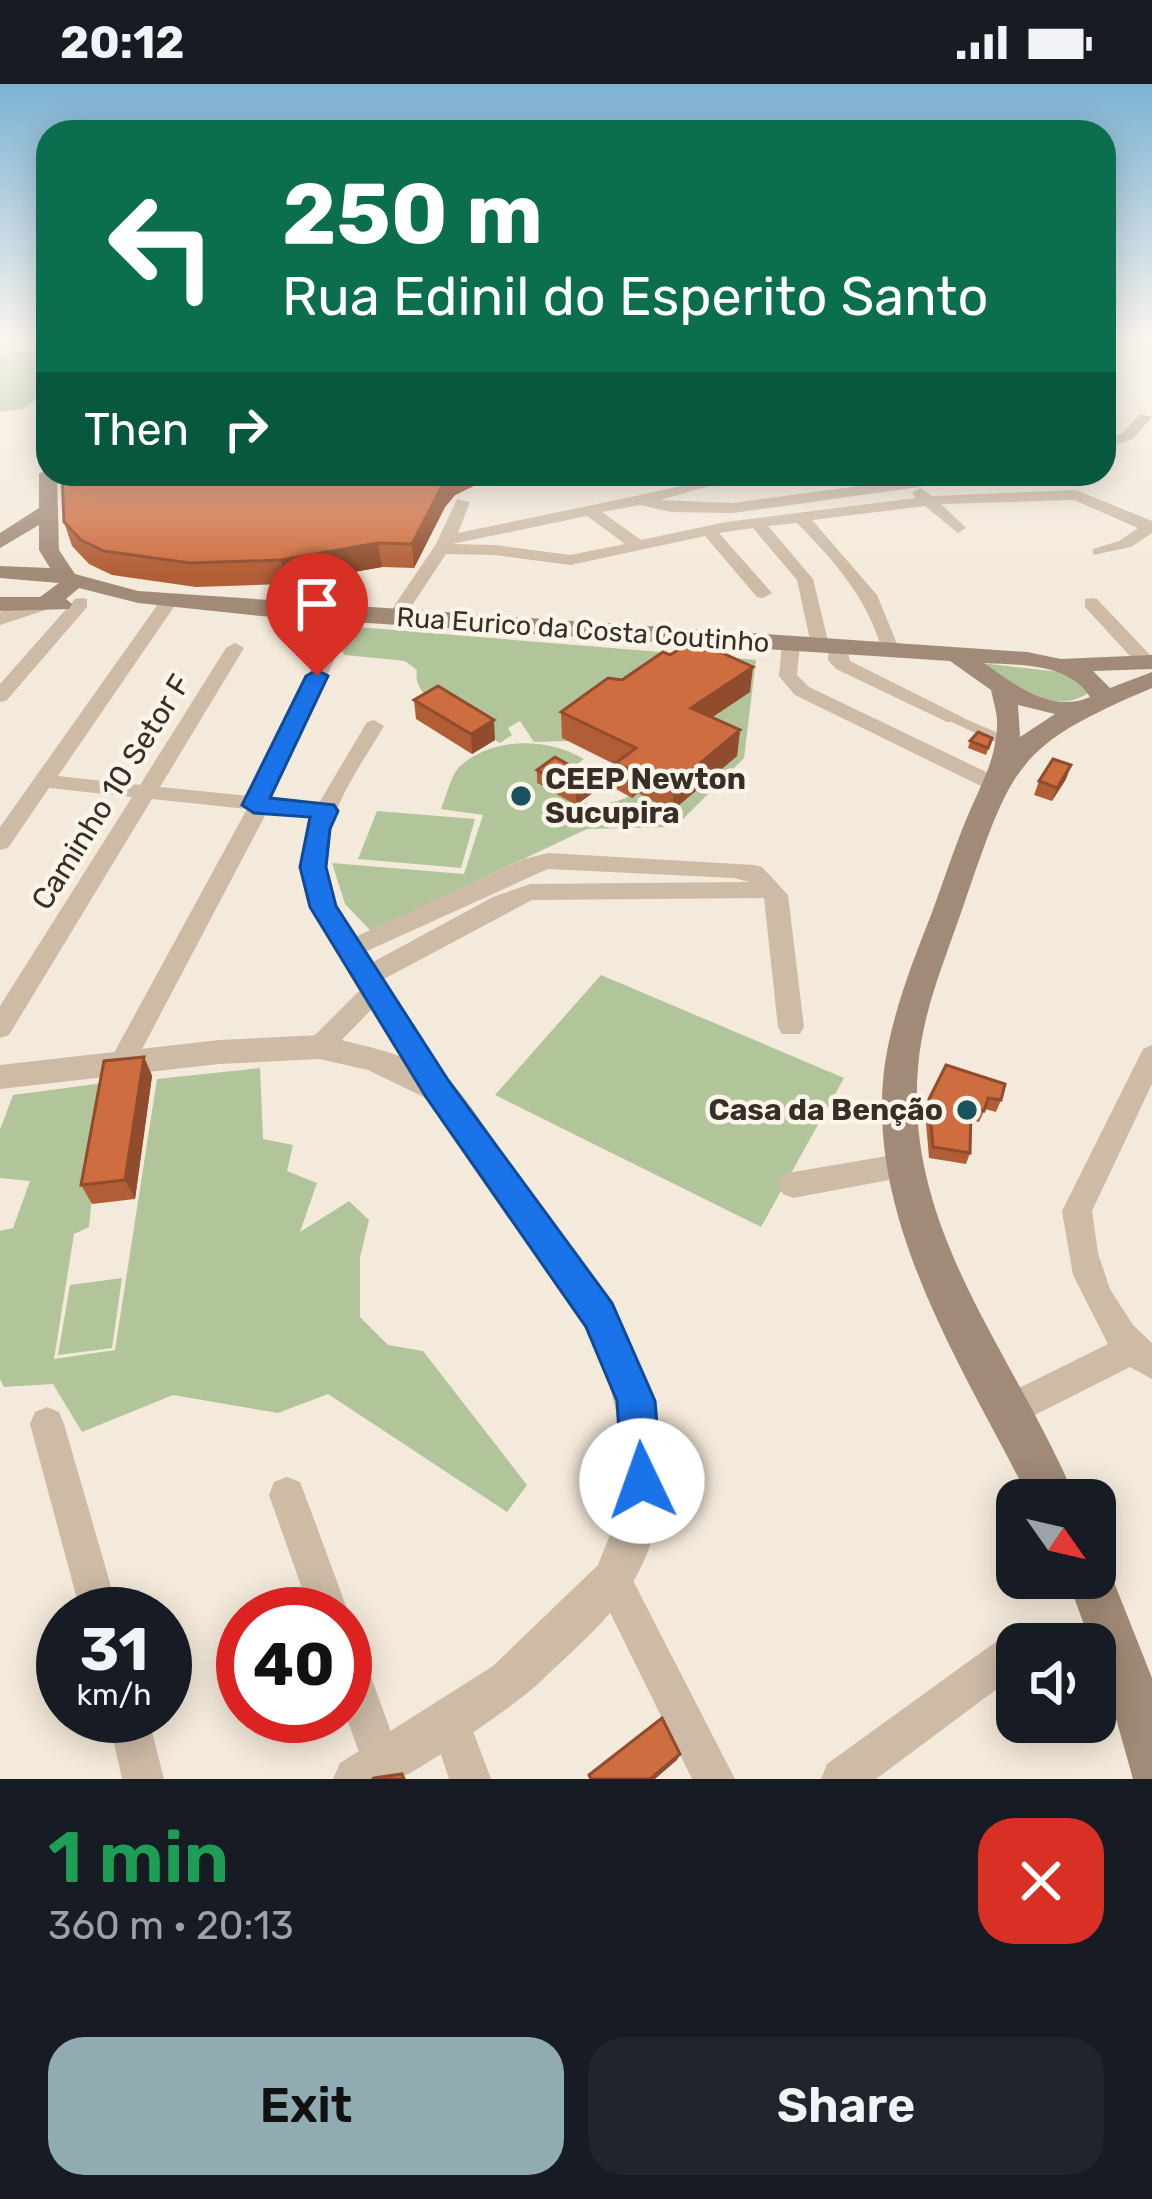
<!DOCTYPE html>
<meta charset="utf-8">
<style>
:root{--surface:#171b24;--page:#20242c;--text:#f1f3f6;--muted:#9ea1a6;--accent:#90abb1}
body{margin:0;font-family:Rubik,sans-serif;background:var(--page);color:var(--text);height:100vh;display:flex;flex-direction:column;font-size:45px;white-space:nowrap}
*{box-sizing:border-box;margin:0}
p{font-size:39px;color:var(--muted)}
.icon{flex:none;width:66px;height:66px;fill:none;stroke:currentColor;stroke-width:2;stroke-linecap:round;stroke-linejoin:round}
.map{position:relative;height:1695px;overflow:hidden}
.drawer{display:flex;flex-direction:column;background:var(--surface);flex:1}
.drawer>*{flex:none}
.guide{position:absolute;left:36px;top:36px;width:1080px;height:366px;border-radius:36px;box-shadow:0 6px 30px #0003;background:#0b6e4f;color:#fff;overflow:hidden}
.needle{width:78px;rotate:124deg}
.buttons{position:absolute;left:996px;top:1395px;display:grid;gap:24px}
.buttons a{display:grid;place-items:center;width:120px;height:120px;border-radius:24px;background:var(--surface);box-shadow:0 6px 30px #0003;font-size:60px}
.speed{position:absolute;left:36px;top:1503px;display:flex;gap:24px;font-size:60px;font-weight:700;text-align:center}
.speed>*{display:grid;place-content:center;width:156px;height:156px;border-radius:50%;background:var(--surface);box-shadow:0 6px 30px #0003;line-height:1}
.speed small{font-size:30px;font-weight:400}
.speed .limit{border:18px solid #d22;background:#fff;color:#111}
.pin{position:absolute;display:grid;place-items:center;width:102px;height:102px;color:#fff;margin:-123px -51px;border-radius:50% 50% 50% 0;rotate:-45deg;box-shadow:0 0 12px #0007}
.pin .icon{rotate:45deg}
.me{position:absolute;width:132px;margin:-66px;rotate:357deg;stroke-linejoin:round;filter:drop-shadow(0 0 9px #0008)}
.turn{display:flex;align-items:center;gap:42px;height:252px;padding:0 48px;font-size:54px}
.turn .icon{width:156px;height:156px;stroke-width:2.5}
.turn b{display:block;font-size:84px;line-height:102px}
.then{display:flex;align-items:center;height:114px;padding:0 48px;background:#0003;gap:24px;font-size:45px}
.round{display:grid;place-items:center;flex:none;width:126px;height:126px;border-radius:36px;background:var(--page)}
.overview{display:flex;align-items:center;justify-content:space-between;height:204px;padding:0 48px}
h1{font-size:72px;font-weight:600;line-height:90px;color:#1e9e55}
.cta{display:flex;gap:24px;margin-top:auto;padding:24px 48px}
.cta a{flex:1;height:138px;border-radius:36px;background:var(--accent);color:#111;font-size:48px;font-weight:600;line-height:138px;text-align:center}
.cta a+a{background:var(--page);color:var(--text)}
.status{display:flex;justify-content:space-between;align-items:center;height:84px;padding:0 60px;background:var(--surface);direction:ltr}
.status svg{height:33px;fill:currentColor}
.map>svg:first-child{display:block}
.green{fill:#b2c49a}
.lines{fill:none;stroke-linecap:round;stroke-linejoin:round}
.pedestrian{fill:#cdbba6;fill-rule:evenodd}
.minor{fill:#cdbba6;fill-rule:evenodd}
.tertiary{fill:#cdbba6;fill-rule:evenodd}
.secondary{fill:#a18a77;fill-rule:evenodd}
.wall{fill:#b15e36}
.shaded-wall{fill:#904c2c}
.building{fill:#ce6d3f;stroke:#904c2c;stroke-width:3}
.route{fill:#1a73e8;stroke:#114b97;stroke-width:3}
.poi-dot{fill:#1a535d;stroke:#fbf4e8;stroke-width:4.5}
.labels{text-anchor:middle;stroke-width:9;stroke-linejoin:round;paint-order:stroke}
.far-street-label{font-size:27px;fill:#382e28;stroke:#fbf4e8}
.poi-label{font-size:30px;font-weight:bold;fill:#382e28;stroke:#fbf4e8;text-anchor:start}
.street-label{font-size:30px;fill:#382e28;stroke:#fbf4e8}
</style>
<div class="status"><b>20:12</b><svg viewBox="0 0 49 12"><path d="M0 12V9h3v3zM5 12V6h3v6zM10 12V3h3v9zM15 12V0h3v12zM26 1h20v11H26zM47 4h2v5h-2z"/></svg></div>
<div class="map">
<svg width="1152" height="1695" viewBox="0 0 1152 1695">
<rect width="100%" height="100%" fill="#f4eadb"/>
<path class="green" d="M46,264L45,310L22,325L0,328V270Z
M308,539L783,578L756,576L744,674L675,743L587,745L371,847L345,820L332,779L464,790L483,731L441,725C446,713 451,691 460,682C494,652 548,654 584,675L564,691L538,700C582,725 612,730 653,696L672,727L694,708L700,642L749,608L570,657L534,658L520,637L508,644L512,651L500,659C475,643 410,620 417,586L405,577L345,571L334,560L296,557Z
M981,579L1069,589L1090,608C1051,634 1013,602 981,579Z
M377,727L475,735L461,784L358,775Z
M601,891L844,994L761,1143L495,1011Z
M260,984L263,1055L293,1061L287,1087L317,1099L300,1148L349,1117L369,1136L360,1173V1233L388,1261L423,1267L527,1401L507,1428L328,1310L278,1329L173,1311L82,1348L53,1300L4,1303L0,1295V1147L13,1144L30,1097L0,1094V1046L13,1011L103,999L89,1143L74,1150L54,1275L115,1266L157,995Z
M122,1194L112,1264L58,1271L70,1201Z"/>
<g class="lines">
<path class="pedestrian" d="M954,630L1012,655L1014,658L1007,662L1002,661L949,637V631Z"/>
<path class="minor" d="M21,253H33L30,262H22Z
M1140,330L1152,333L1133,355L1104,365V356L1123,349Z
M706,390H720L724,398L660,416L733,419L950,390H990L983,394L733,429L671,428L640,421L602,428L641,456L726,438L916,414L912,409L920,404L932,412L1076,406L1152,437V449L1131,463L1093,471V465L1119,457L1138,444L1074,416L941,420L966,444L958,449L925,422L812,436L877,511L900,567L891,573L882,567C868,514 834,477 797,439L768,442L813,495L829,561L820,566L811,561L797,496L753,444L719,449L772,509L763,514L757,513L705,452L570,481L495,471L446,470L401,538L395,539L386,534L436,460L457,415L470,418L458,449C544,431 624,415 708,396ZM587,432L625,460L570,471L495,461L452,460Z
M169,512L178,517L58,692L140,701L226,564L235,559L244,564L160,703L249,712L323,562L326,558H338L341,562L269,714L319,719L367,638L374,636L384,642C358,686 312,747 327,802C332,819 348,837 357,852L524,775L548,769L754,781L762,783L788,811L804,943L800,950H782L778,943L764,814L532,816L384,895L447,997L451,1005L447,1013L437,1016L427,1013L374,923L328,970L319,973L310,970L306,963L310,956L363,903L304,804L306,760L314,733L267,728L131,986L122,989L113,986L109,978L247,725L152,715L9,951L0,954V922L132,713L49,704L8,764L0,766V743L163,513ZM548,785L734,794L749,798L530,800L493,813L373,878L367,867Z
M81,514L87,515V523L7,616L0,618V600L75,515Z
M1091,514L1097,515L1152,573V583H1140L1085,523V515Z
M791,554L800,559L797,591L809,603L1003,696L1007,701L1003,706H989L795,611L779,592L782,559Z
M838,558L847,563L850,577L964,634L961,638H947L836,585L828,576L829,563Z
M1152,961V1000L1092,1127L1098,1169L1110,1205L1133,1241L1152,1259V1295L1130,1283L1009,1344L997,1339L992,1327L997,1315L1108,1260L1073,1191L1062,1127L1143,965Z
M905,1069L915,1072L919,1081L915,1090L905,1093L793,1114L783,1110L778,1101L783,1092L793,1088Z
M47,1323L59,1328L64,1340L119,1530H81L30,1340L35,1328Z
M287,1393L300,1398L305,1411L349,1530L345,1539V1530H311L269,1411L274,1398Z
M613,1477L626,1483L735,1695H692L594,1496L600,1483Z
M1015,1549L1029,1554L1031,1560H1017V1590L876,1695H821L827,1680L1001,1554Z
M345,1555L359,1560L402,1678L396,1692H368L345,1630Z
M450,1617L464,1623L491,1695H449L430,1637L436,1623Z
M108,1632H148L164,1695H122Z"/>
<path class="tertiary" d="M45,514L55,520L52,524L0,541V528Z
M319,951C357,960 416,971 447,996C468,1012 500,1067 517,1091C598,1200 701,1321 648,1467C628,1522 580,1559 539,1599C522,1616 416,1690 397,1695C378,1695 352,1695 333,1695L340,1679L493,1582L598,1481L617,1433L622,1397L621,1349L606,1285L586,1243L426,1014L368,986L319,975L219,980L0,1005V981L219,956Z"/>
<path class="secondary" d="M48,384V390H57L59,466L75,490L138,507L1027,568L1061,575L1152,571V585L1093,587L1110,604L1152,588V604C1015,662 1013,680 965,817C947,871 922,927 918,984C904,1149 1017,1273 1076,1416H1030C964,1285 863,1134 885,979C893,928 912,879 931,831C943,799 953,767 966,736C979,704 996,677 997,642C998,630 993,617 991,606L950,577L260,532L138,519L79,504L66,515L72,520L69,525L0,527V513H40L59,499L0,494V482L50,484L39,466V441L0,464V449L39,424V390ZM984,579C1020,581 1069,579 1090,613C1052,630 1015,601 984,579ZM1018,621L1055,630L1020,653Z
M1095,1473L1106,1478L1152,1594V1695H1133L1095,1560H1091L1067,1494H1095Z"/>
</g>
<path class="wall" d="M62,390H482V398L455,411L445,423L414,484L382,483L286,500L196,503L112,491L89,480L72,462L64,438Z
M750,608L712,633L740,646L737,672L672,727L638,709L632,714L616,705V681L562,654L561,628Z
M414,616L495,656L472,670L416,635Z
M992,654L986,671L968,664L970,657Z
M1071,681L1066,695L1052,717L1034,711L1039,697Z
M537,686L594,708L576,721L537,699Z
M144,973L152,992L135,1115L92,1120L81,1101Z
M946,981L1001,1016L996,1028L985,1025L979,1038L971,1036L970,1069L966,1080L929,1074L925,1027Z"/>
<path class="shaded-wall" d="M451,390H482V398L455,411L445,423L414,484L412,460L443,400Z
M378,459L382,483L286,500L281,476Z
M753,583L750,608L689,649L691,624Z
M494,636L495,656L472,670L471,650Z
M740,646L737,672L672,727L674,701Z
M1071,681L1066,695L1052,717L1057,704Z
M639,683L638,709L632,714L633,687Z
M594,695V708L576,721V708Z
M144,973L152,992L135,1115L125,1096Z
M680,1670L677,1676L655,1695H650Z"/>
<path class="building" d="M62,390H451L443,400L412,460L378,459L281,476L190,479L104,467L81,456L64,438Z
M694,556L753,583L691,624L740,646L674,701L639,683L633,687L616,679L636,664L561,628L608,594L622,596L663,568L670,571Z
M438,602L494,636L471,650L414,616Z
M978,648L992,654L988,664L970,657Z
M555,673L594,695L576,708L537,686Z
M1053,675L1071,681L1057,704L1039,697Z
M144,973L125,1096L81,1101L104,977Z
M946,981L1005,1000L1001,1016L988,1014L984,1027L971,1024L970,1069L933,1063L929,1015Z
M662,1634L680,1670L650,1695H591L589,1691Z
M402,1690L404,1695H372L374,1694Z"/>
<linearGradient id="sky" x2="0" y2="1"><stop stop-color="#7bb1d3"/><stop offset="0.52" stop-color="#faf6ef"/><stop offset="1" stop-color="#faf6ef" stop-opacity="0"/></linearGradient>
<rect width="1152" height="490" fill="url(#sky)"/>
<path class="route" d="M317,586L328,592L270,714L334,721L338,727L330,745L326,783L336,822L448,996L612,1219L655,1317L662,1397L656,1412L642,1417L628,1412L622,1397L617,1317L586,1243L426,1013L310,823L300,783L310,733L254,729L242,721L306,592Z"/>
<g class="poi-dot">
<circle cx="521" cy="712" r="12"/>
<circle cx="967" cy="1026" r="12"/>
</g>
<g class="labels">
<g class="far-street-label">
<text transform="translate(583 546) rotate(4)" y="9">Rua Eurico da Costa Coutinho</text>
</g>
<g class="poi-label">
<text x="545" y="705">CEEP Newton<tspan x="545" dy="34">Sucupira</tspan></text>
<text x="943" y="1036" text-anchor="end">Casa da Benção</text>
</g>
<g class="street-label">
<text transform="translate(111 708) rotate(-58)" y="10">Caminho 10 Setor F</text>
</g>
</g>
</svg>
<div class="buttons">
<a><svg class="needle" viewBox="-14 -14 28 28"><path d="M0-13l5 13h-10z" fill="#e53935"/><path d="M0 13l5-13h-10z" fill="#9ea1a6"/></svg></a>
<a><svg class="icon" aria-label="sound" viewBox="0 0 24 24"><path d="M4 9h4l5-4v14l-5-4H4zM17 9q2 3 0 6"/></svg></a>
</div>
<div class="speed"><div>31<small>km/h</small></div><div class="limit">40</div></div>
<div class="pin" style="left:317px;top:592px;background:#d93025"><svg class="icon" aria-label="arrive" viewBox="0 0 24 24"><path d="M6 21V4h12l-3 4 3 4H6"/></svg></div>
<svg class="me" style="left:642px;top:1397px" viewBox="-20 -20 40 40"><circle r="19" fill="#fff"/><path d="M0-13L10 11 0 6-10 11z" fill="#1a73e8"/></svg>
<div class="guide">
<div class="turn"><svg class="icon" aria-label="left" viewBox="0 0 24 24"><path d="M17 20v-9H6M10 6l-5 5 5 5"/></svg><div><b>250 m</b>Rua Edinil do Esperito Santo</div></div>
<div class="then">Then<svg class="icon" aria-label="right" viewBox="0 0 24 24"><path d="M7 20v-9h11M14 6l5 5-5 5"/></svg></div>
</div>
</div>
<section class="drawer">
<div class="overview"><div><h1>1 min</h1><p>360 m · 20:13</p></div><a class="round" style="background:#d93025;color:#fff"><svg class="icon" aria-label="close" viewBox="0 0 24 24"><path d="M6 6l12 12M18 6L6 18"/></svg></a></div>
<div class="cta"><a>Exit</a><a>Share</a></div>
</section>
